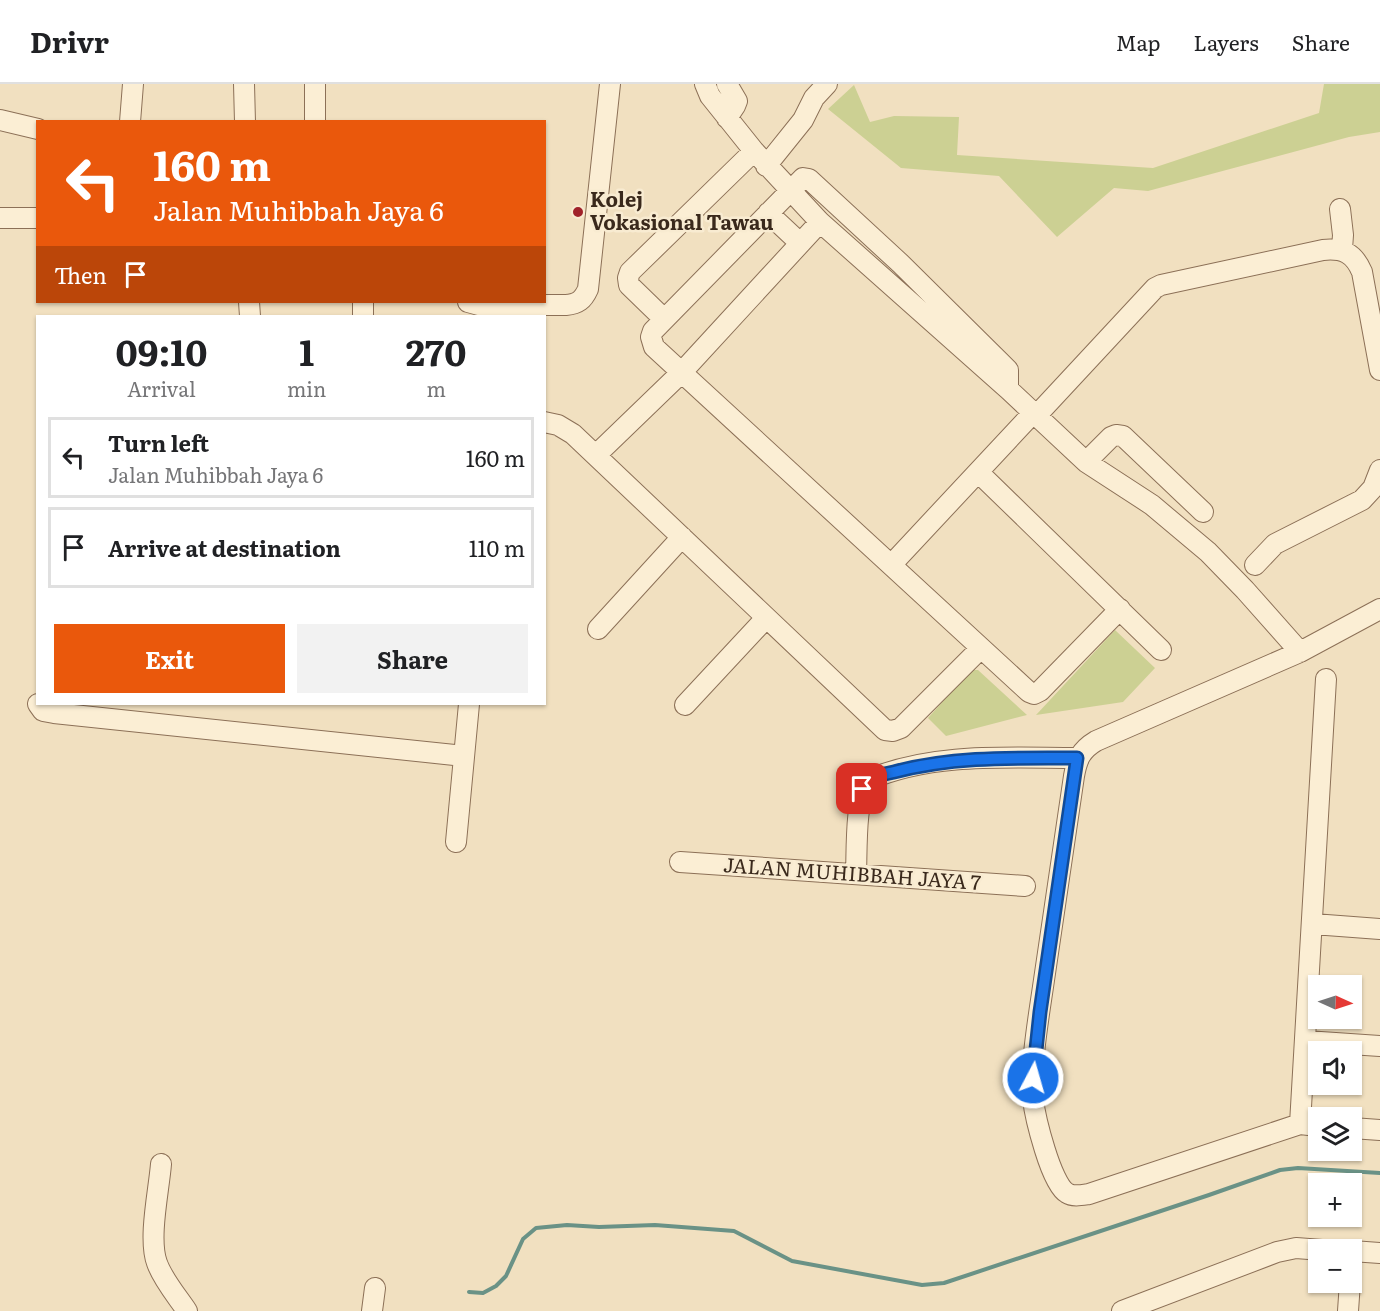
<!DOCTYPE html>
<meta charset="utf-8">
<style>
:root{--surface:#fff;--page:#f2f2f2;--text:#202124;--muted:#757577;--line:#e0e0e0;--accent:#ea580c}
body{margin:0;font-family:Literata,serif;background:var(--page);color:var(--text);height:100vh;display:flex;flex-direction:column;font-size:22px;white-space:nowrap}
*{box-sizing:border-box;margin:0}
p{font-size:20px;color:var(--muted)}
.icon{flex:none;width:33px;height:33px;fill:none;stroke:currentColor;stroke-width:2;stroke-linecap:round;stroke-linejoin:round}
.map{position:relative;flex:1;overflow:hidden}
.details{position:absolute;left:36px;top:231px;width:510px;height:390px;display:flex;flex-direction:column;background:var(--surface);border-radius:0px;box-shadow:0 2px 4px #0004}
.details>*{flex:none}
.top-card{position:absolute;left:36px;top:36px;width:510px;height:183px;border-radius:0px;box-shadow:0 2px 4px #0004;background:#ea580c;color:#fff;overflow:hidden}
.needle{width:39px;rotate:93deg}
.tools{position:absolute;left:1308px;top:891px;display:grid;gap:12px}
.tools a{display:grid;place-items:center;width:54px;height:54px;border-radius:0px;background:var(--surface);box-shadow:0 2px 4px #0004;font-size:30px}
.pin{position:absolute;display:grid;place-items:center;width:51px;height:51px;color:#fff;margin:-26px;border-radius:12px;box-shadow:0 3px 9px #0006}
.me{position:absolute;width:66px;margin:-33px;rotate:6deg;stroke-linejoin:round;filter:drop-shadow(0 0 4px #0008)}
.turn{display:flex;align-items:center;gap:21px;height:126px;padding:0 18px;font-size:27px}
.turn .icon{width:78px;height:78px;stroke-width:2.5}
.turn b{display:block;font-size:42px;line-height:51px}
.then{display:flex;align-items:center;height:57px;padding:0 18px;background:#0003;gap:12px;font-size:22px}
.eta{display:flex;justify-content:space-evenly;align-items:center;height:102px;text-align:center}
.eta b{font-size:36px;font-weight:700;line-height:42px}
.primary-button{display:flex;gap:12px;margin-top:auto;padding:12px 18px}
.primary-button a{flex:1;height:69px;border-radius:0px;background:var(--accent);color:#fff;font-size:24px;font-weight:700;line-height:69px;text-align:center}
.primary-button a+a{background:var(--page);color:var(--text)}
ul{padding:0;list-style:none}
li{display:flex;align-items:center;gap:18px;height:81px;margin:0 12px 9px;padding:0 6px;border:3px solid var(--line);border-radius:0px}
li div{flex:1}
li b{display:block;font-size:22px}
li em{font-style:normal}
header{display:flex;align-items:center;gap:36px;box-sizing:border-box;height:84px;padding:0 30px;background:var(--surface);border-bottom:2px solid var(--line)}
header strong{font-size:28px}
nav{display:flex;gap:33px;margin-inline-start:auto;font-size:21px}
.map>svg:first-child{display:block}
.green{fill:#ccd093}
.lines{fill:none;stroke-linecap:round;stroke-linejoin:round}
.stream{stroke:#6a9286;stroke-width:4}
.minor-casing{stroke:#8c7057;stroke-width:22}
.minor{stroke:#fbeed4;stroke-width:20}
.route-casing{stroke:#114b97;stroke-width:15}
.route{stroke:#1a73e8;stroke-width:10}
.poi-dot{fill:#a0222a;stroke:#f8ebd1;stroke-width:2}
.labels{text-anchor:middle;stroke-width:5;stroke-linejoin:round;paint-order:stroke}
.poi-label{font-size:20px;font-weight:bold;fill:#3a291c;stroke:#f8ebd1;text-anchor:start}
.street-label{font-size:20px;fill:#3a291c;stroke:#f8ebd1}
</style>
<header>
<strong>Drivr</strong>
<nav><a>Map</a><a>Layers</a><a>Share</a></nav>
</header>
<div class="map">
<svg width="1380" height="1227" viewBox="0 0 1380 1227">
<rect width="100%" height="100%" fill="#f1e0c0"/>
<path class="green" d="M1324,0H1380V48L1349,53L1148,107L1114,104L1057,153L999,92L901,84L828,25L854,1L870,38L894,32L959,33L957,71L1153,84L1319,29Z
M1115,546L1155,584L1123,618L1036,631Z
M971,586H978L1027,631L946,652L928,634Z"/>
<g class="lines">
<path class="stream" d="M469,1208L483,1209L496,1202L506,1192L523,1155L536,1144L567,1141L599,1143L655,1141L734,1147L792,1177L922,1201L944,1199L1209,1111L1280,1086L1298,1084L1380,1089"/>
<g class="minor-casing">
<path id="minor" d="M244,0L245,38
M315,0V38
M705,0L710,12L754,67L820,138L1008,305L1086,378L1152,421L1208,468L1245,506L1300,568
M727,0L737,17L735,22L727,34
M0,36L38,45
M130,38L133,0
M766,82L803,36L814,14L827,0
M1340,125L1343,151L1342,165
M768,129L800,159
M0,134H38
M249,218L250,232
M468,218L479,221H566C578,220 583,216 588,205L610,0
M363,232V218
M664,235L629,201L628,194L630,188L754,67
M1008,305V286L999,277L901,180L809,95L803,94L653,247L651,253L654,263L1029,608L1034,610L1040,607L1120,525
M1036,332L1155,204L1161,201L1323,166C1343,164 1354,169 1362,188L1380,286
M544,338L558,341L573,350L885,646L893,647L901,644L981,564
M596,371L682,288L820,138
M1086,378L1111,353L1116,351L1123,352L1203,428
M978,388L1161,566
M892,480L1033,329
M1255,481L1275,460L1362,416L1373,404L1380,386
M598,545L682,453
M38,620L43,627L54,629L464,672
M685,621L766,534
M456,758L469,620
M680,778L1025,802
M856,790C857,765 855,716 868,696C933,668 1009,674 1077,674
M1313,840L1380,845
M1306,957L1380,962
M1300,1040L1326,595
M1318,1042L1300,1040L1089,1110C1082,1111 1073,1113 1067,1109C1051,1100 1035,1033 1033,1015C1030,981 1039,931 1044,896C1054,828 1064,760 1074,692C1077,675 1081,666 1096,657L1300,568L1380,525
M1352,1044L1380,1046
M161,1080C159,1106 148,1155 157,1179C163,1196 177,1212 187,1227
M1352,1167L1380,1169
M372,1227L375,1204
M1122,1227L1277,1168L1296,1164L1322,1166
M1348,1227L1350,1198"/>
</g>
<use href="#minor" class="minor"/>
</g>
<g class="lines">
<g class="route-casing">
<path id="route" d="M862,705C864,702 865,699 868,697C874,691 886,690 894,688C954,672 1015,674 1077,674L1040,928L1033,994"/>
</g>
<use href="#route" class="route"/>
</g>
<circle class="poi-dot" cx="578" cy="128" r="6"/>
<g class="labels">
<g class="poi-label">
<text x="590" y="123">Kolej<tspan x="590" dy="23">Vokasional Tawau</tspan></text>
</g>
<g class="street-label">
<text transform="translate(852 790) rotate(4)" y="7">JALAN MUHIBBAH JAYA 7</text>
</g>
</g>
</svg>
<div class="tools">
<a><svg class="needle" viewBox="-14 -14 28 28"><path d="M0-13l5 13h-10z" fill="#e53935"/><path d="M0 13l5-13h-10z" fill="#757577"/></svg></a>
<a><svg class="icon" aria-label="sound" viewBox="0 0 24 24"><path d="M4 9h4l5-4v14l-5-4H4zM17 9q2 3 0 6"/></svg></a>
<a><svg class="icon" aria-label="layers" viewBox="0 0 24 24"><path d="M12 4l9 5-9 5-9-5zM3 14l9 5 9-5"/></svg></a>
<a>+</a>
<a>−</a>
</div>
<div class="pin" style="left:862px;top:705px;background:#d93025"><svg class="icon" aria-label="arrive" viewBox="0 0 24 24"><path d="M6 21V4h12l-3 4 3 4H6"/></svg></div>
<svg class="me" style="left:1033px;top:994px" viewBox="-20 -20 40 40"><circle r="17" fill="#1a73e8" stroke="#fff" stroke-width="3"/><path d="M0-11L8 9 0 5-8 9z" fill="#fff"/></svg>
<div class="top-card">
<div class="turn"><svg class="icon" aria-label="left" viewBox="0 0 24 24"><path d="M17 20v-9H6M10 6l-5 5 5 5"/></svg><div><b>160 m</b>Jalan Muhibbah Jaya 6</div></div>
<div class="then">Then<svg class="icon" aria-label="arrive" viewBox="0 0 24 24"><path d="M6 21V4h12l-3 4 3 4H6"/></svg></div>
</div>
<section class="details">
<div class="eta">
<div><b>09:10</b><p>Arrival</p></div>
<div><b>1</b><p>min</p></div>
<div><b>270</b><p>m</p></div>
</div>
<ul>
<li><svg class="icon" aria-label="left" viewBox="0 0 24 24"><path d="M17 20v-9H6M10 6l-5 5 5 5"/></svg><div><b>Turn left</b><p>Jalan Muhibbah Jaya 6</p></div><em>160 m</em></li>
<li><svg class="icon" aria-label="arrive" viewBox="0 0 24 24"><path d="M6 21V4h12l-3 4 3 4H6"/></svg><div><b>Arrive at destination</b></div><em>110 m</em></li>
</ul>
<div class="primary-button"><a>Exit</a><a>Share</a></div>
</section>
</div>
